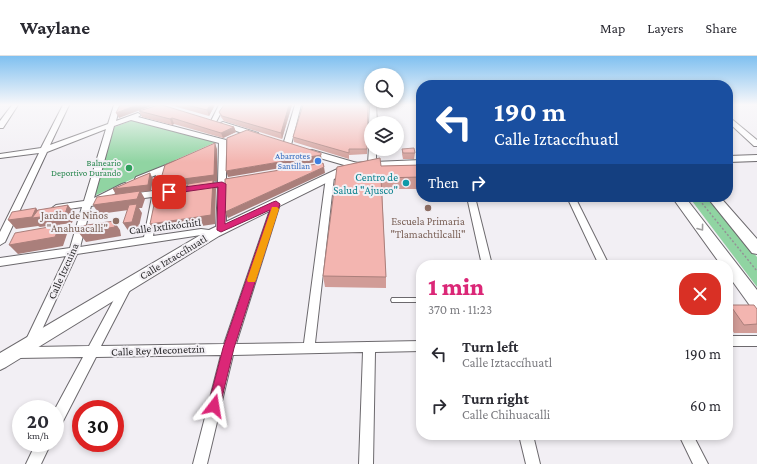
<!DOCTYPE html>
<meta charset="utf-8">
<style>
:root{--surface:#fff;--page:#f7f7f7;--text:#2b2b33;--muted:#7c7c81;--line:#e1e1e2;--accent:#db2777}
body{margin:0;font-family:"Crimson Pro",serif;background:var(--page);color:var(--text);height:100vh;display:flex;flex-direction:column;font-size:15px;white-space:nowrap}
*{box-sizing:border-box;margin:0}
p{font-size:13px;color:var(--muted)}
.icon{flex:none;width:22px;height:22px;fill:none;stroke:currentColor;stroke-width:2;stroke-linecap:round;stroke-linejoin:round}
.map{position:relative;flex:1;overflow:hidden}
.details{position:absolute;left:416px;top:204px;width:317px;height:180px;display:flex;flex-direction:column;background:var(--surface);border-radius:16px;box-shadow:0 2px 6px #0003}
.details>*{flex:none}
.hud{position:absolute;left:416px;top:24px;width:317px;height:122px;border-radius:16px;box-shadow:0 2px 6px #0003;background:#1a4fa0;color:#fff;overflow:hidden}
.controls{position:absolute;left:364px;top:12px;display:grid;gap:8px}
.controls a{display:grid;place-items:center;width:40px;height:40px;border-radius:50%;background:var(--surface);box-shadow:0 2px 6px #0003;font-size:20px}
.speed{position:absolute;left:12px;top:344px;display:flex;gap:8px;font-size:20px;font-weight:700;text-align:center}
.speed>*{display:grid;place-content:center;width:52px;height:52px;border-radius:50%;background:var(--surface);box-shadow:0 2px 6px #0003;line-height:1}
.speed small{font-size:10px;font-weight:400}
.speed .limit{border:6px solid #d22;background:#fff;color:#111}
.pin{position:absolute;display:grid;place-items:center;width:34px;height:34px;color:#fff;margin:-17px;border-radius:8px;box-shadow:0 2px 6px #0006}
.me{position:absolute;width:44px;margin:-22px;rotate:14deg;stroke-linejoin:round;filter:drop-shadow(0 0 3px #0008)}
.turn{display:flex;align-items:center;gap:14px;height:84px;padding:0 12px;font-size:18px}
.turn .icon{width:52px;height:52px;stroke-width:2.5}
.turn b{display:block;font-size:28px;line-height:34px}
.then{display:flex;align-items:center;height:38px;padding:0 12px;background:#0003;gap:8px;font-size:15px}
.round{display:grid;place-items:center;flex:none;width:42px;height:42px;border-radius:16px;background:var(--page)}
.overview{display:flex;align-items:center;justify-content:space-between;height:68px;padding:0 12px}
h1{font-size:24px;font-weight:800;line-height:30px;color:var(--accent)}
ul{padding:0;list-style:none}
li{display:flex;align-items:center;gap:12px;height:52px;padding:0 12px}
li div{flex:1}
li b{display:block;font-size:15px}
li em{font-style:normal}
header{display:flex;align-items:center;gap:24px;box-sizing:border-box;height:56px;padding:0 20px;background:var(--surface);border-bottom:1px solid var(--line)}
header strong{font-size:19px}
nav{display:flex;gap:22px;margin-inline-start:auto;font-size:14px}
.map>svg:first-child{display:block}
.green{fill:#90d4a2}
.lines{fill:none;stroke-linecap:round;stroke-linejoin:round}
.lane-casing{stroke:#6c696d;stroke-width:2}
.street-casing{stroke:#6c696d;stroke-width:2}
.secondary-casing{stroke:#6c696d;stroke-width:2}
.primary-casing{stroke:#6c696d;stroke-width:2}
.path{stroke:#949296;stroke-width:1.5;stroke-dasharray:2 2;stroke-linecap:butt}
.lane{fill:#fff;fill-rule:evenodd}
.street{fill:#fff;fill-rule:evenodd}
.secondary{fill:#fff;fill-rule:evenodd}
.primary{fill:#fff;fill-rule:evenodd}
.wall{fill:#d19c97}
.shaded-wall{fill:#aa7f7b}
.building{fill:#f3b5b0;stroke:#aa7f7b}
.oneway{stroke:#a09fa0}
.route{fill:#db2777;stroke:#8e194d}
.slow{fill:#f59e0b}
.shop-dot{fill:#3f7fe0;stroke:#f2eff4;stroke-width:1.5}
.leisure-dot{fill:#2e9e5b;stroke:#f2eff4;stroke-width:1.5}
.culture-dot{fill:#0f9aa8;stroke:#f2eff4;stroke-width:1.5}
.education-dot{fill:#8d6e63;stroke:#f2eff4;stroke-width:1.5}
.labels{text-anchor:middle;stroke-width:4;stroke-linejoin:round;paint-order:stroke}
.far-shop-label{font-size:9px;fill:#366cbe;stroke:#f2eff4;text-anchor:end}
.far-leisure-label{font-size:9px;fill:#27864d;stroke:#f2eff4;text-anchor:end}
.culture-label{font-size:11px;fill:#0d838f;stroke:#f2eff4;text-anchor:end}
.education-label{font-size:11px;fill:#785e54;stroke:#f2eff4;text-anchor:end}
.street-label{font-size:11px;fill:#2b2a2c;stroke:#f2eff4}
</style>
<header>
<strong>Waylane</strong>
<nav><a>Map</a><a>Layers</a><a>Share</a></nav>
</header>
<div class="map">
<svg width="757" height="408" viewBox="0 0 757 408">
<rect width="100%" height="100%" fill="#f2eff4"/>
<path class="green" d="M136,63L216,86L94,140L112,72Z
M689,141H707L757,201V231Z"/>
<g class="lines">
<g class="lane-casing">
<path id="lane" d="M392,242H421V246H392L391,244Z"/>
</g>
<g class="street-casing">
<path id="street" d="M12,49H18L3,72H0V65Z
M63,49H69L50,89L108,68L114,49H120L116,65L138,57L141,59L138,61L226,84V173L221,176L216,173L218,131L160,139L153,180L201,173L217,175L219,177L217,179H201L77,198L34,291L89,290L124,225L128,224L132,225L133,228L101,290L224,288L272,148L276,145L280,148L236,288L304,287L326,121L330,119H333L334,121L315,287L421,285V295L375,296L373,408H359L363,296L233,299L207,408H193L221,299L96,301L60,371L55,373V353L83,301L17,302L13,301L11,297L13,293L26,291L24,288L66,200L0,210V202L70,192L82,151L56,155L52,152L56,149L84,145L106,73L47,96L5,186L0,189V176L39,97L0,102V98L41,92ZM131,64L219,87L218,126L161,134L165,115L179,109L180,107L176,105L136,121L135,123L139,126L156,119L153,135L129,138L125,141L129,144L152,141L144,181L80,191L91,150L96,149L97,147L129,130L125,127L122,128L94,142L114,70Z
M219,49H225L216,66H212L211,65Z
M295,49H301L291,89L287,91L283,89Z
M370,49H376L377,67H371V69L369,67Z
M728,60L757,84V90H754L728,66Z
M223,66L258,77L259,79L258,81H252L221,69V67Z
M369,91L376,93V108L372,110L368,108Z
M306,94H312L357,107L358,109L357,111H351L306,98Z
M467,141H475L492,209H482Z
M567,141H575L609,209H599Z
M728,280H757V290H728Z
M519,379H533L540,408H526Z
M679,379H693L708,408H693Z
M36,387H51L41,408H26Z"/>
</g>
<g class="secondary-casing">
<path id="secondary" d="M757,99V105L728,106V100Z
M421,104V110L356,112L219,180L6,311L0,314V297L209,174L350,107Z"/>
</g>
<g class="primary-casing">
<path id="primary" d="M672,141H685L757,234V253L751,251L728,219V209H721Z
M707,141H720L757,183V198L752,197Z"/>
</g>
<path class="path" d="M697,141L757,215"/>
<use href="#lane" class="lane"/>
<use href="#street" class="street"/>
<use href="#secondary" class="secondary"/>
<use href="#primary" class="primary"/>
</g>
<path class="wall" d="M170,49H215L209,60Z
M224,49H292L282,83L224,65L221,61L219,56Z
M369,49L367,98L349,99V103L294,86L293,81Z
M139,55L234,71L236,76L223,82L174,68L172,69L142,61Z
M402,93L415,97L414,103H403L402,98Z
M421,109V133H382L386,221V232L325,231L323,220L381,110Z
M730,249L757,253V277H734L728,267V251Z"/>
<path class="shaded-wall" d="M137,49H154L119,62L116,57Z
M210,49H215L209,60L207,54Z
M289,49H292L282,83L281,77Z
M172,62L174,68L172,69L170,63Z
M234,71L236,76L223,82L221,77Z
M215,87L217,93V125H214L216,133L215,168L155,177L150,168L213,125L163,132L160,126Z
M321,99L322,105L228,121L226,115Z
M324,111L325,117L228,162L225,156Z
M150,117L153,123L151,135L141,136L145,143L142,152H139L142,157L138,175L129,176L123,167L136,153L99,158L93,149L116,139L113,133Z
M68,149L75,158L72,167L40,171L38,170L16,173L8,164L36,152L43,161Z
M114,165L120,174L121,180L86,186L79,177Z
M60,169L67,178L63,190L18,198L9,189Z"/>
<path class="building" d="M120,49H137L116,57Z
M158,49H162L234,71L221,77L172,62L170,63L139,55Z
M187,49H210L207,54Z
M224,49H289L281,77L222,60L219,56Z
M303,49H368L367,93H349V97L293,81Z
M247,74L321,97V99L226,115L227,82Z
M215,87L214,119L160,126L165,109Z
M414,92L415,97H403L402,93Z
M380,102L381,110L421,109V121L381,122L386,221L323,220L337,111Z
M323,107L324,111L225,156V123Z
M150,117L148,129L113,133L140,121Z
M213,124L211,159L150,168L155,144L185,139L188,128Z
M140,135L137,143L93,149L97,141Z
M137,148L132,166L123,167L129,149Z
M68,149L65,158L32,162L38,154Z
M36,152L32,161L8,164L12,156Z
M114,165L115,171L79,177L81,170Z
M60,169L55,181L9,189L15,177Z
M730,249H754L757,253V268L744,269Z"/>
<defs><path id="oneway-chevron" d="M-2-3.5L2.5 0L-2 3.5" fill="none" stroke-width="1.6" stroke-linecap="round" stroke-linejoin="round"/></defs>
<use class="oneway" href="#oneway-chevron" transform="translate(701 172) rotate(53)"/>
<linearGradient id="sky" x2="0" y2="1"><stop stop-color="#7fc0f0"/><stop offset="0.46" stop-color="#f9f8fa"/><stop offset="1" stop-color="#f9f8fa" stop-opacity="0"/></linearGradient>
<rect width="757" height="106" fill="url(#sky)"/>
<path class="route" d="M222,126L226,128L225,168L273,146L276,145L280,148L234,292L220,350L218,354L214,356L210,354L208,350L223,292L270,154L221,176L217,174L218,131L169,138L166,136L169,133Z"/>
<path class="slow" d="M272,151H277L279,153L256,224L255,226H248L247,224Z"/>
<circle class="shop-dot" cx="318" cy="105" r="4"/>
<circle class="leisure-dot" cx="129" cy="112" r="4"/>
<circle class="culture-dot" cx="406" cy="127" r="4"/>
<g class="education-dot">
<circle cx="428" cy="152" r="4"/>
<circle cx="116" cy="165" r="4"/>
</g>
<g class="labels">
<g class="far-shop-label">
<text x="310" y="103">Abarrotes<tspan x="310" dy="10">Santillan</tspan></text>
</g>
<g class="far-leisure-label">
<text x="121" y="110">Balneario<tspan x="121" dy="10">Deportivo Durando</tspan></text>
</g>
<g class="culture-label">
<text x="398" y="125">Centro de<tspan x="398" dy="13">Salud "Ajusco"</tspan></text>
</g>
<g class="education-label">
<text x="108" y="163">Jardin de Niños<tspan x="108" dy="13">"Anahuacalli"</tspan></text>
<text x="428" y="169" text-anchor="middle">Escuela Primaria<tspan x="428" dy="13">"Tlamachtilcalli"</tspan></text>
</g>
<g class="street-label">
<text transform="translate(165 170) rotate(-7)" y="4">Calle Ixtlixóchitl</text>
<text transform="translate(173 201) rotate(-31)" y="4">Calle Iztaccíhuatl</text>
<text transform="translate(63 215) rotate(-66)" y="4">Calle Itzcuina</text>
<text transform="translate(158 294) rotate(-2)" y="4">Calle Rey Meconetzin</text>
</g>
</g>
</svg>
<div class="controls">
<a><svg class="icon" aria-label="search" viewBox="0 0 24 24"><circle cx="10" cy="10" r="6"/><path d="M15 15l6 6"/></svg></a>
<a><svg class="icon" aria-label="layers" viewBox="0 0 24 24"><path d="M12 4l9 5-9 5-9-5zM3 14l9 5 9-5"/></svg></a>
</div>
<div class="speed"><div>20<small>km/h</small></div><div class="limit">30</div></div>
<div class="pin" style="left:169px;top:136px;background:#d93025"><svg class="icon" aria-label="arrive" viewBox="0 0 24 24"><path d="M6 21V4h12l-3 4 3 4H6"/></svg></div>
<svg class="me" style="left:214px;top:350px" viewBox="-20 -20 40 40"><path d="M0-17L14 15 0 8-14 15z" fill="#db2777" stroke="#fff" stroke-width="4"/></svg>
<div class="hud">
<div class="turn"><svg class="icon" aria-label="left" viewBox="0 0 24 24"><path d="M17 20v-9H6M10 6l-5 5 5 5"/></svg><div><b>190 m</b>Calle Iztaccíhuatl</div></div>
<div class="then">Then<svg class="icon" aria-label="right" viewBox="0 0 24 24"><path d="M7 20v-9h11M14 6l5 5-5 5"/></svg></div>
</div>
<section class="details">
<div class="overview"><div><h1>1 min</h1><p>370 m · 11:23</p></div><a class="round" style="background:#d93025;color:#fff"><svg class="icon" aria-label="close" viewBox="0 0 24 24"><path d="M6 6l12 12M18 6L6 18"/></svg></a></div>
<ul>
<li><svg class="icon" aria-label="left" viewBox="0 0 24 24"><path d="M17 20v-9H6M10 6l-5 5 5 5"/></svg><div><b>Turn left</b><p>Calle Iztaccíhuatl</p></div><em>190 m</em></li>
<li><svg class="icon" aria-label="right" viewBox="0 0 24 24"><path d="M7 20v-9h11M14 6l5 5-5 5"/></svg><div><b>Turn right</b><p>Calle Chihuacalli</p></div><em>60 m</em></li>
</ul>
</section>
</div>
